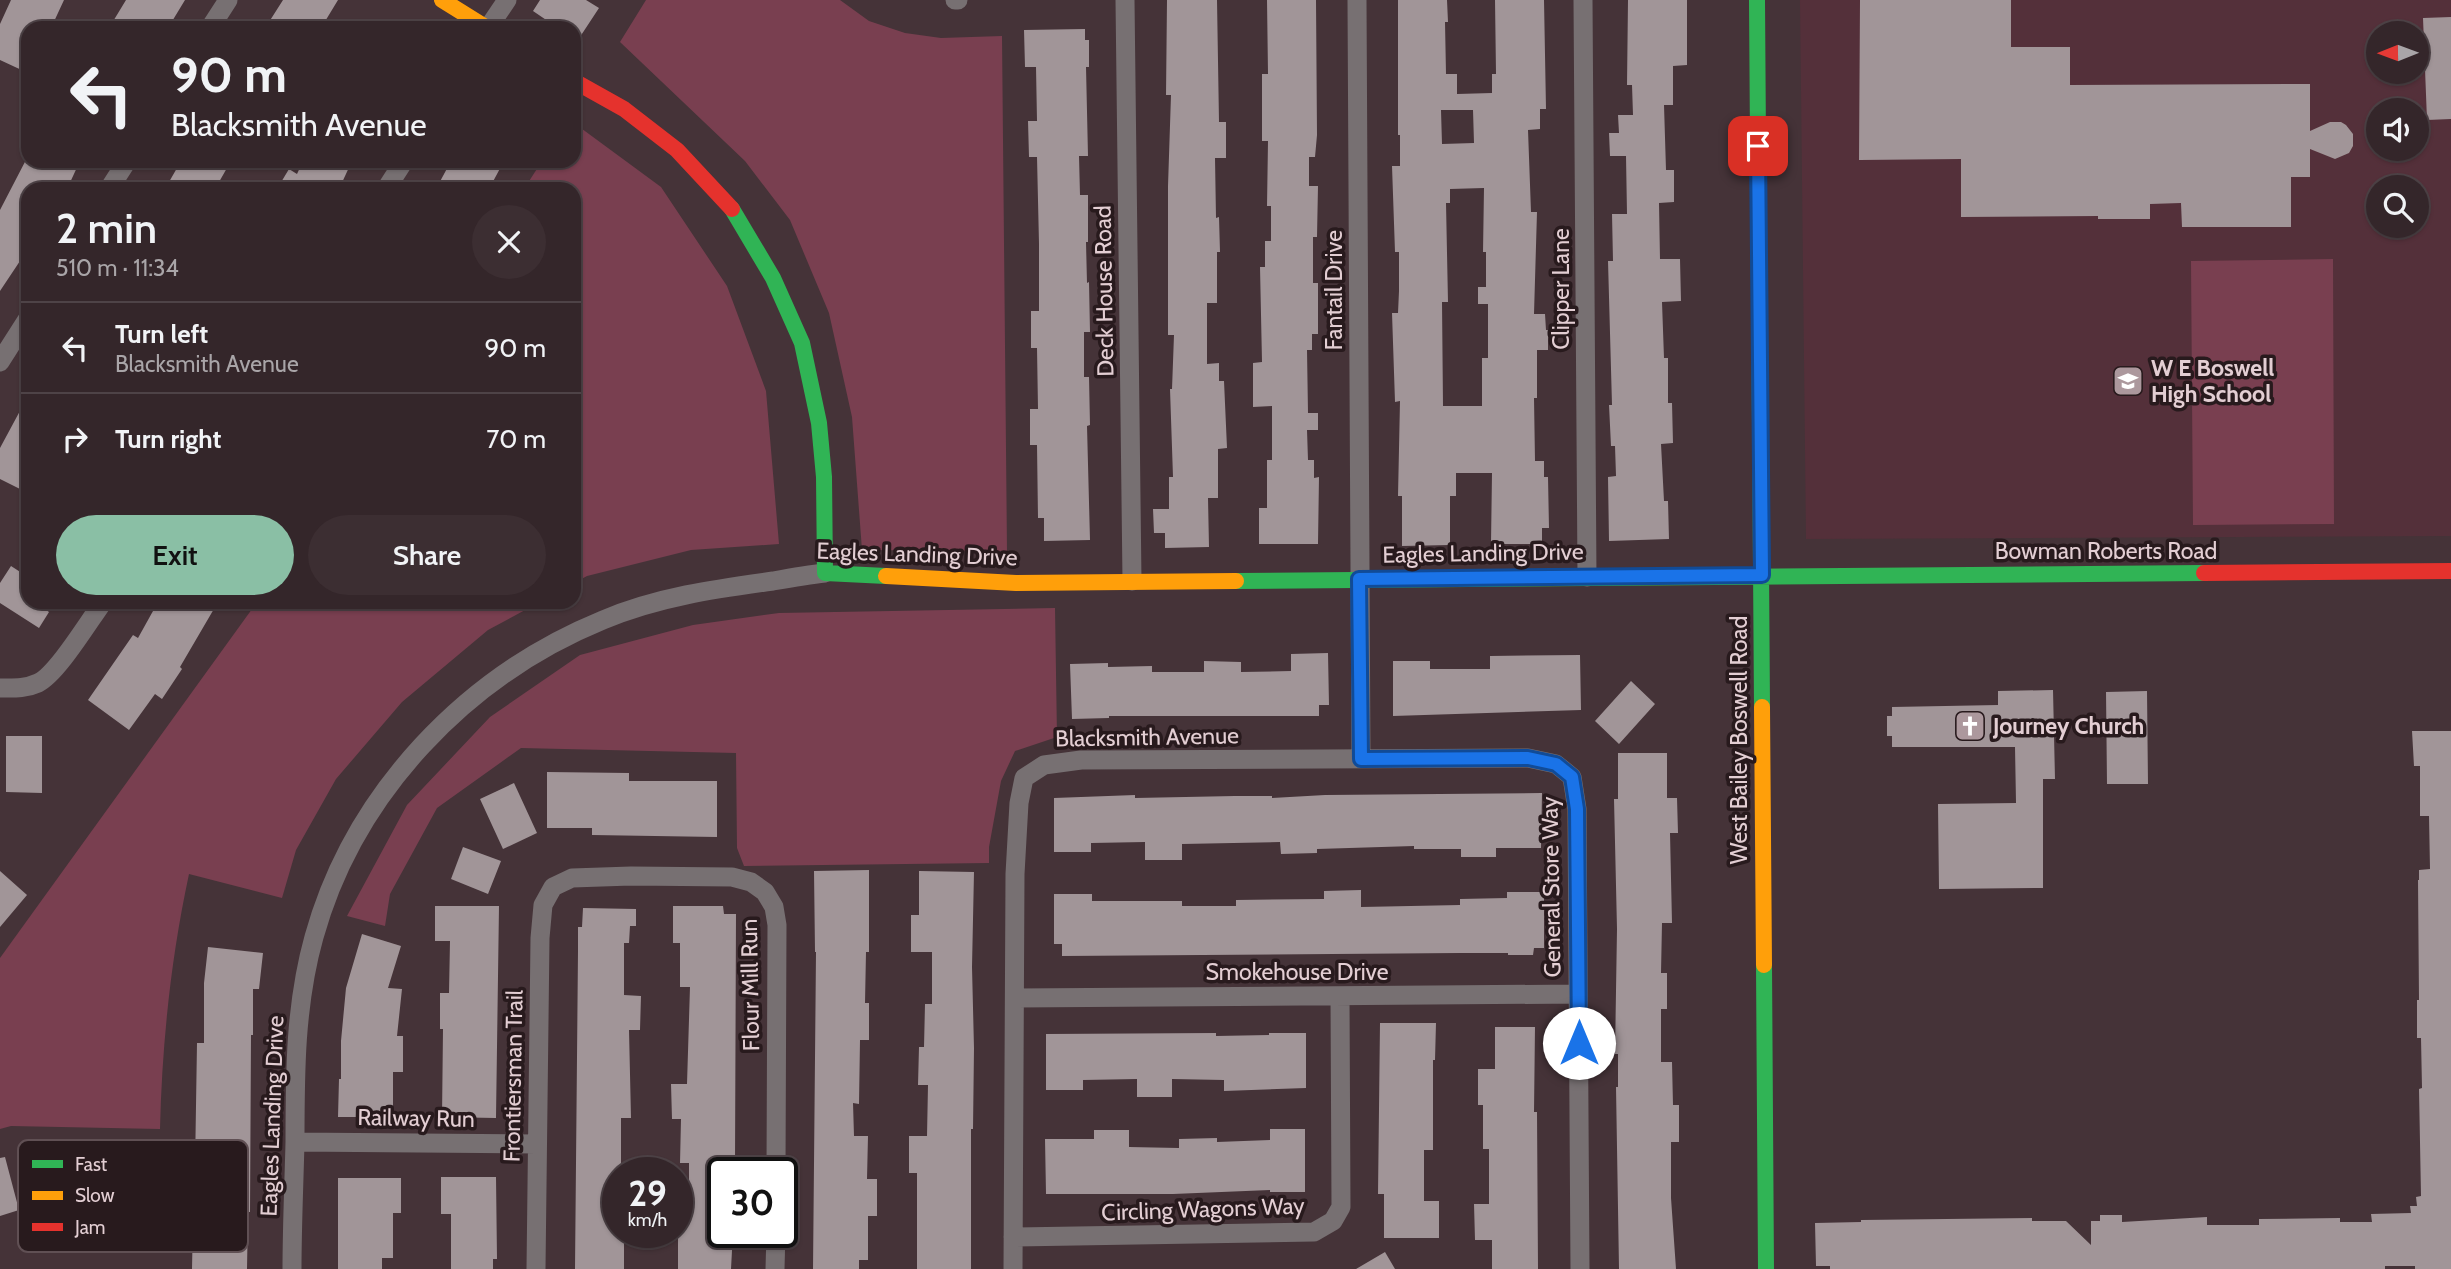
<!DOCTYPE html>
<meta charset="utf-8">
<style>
:root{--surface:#34262a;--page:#3c2e32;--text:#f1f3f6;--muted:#a9a5a8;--line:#4e4347;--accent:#8abfa5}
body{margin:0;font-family:Cabin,sans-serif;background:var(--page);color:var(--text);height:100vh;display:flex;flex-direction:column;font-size:26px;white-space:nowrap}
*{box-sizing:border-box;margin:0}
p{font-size:23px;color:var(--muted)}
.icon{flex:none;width:38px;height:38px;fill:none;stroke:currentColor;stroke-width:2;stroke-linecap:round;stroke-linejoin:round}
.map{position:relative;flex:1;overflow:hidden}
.panel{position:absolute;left:21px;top:182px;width:560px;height:427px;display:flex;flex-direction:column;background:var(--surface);border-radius:21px;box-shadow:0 2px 5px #0004,0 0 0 2px var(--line)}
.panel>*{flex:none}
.banner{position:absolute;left:21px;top:21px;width:560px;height:147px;border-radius:21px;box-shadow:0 2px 5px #0004,0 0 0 2px var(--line);background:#34262a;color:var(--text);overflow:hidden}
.needle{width:46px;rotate:269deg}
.buttons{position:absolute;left:2366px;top:21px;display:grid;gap:14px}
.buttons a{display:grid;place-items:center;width:63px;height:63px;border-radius:50%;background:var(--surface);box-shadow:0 2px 5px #0004,0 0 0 2px var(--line);font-size:35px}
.speed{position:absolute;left:602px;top:1157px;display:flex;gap:14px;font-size:35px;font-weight:700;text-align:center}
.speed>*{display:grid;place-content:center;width:91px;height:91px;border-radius:50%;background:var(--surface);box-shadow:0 2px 5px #0004,0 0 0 2px var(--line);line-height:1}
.speed small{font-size:18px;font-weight:400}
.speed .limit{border:4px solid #111;border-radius:10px;background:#fff;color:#111}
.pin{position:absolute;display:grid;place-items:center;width:60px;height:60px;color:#fff;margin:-30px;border-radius:14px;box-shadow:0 4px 10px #0006}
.me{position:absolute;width:77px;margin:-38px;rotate:0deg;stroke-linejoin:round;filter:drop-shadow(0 0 5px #0008)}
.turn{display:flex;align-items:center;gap:24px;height:147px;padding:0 35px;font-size:32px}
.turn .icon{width:91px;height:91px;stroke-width:2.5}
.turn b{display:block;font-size:49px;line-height:60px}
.round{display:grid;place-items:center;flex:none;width:74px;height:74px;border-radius:37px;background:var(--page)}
.summary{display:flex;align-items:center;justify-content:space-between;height:119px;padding:0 35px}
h1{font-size:42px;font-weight:600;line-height:52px}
.button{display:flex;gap:14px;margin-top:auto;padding:14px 35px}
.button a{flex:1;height:80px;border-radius:42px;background:var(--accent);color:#111;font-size:28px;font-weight:600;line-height:80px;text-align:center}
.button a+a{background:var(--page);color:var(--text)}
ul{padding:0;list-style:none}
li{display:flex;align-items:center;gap:21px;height:91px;padding:0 35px;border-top:2px solid var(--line)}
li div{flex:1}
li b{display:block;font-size:26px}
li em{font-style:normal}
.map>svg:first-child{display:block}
.built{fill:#54303a;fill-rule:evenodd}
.green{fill:#793f50}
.building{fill:#a19598;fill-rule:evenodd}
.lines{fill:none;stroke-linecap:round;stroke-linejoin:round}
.street{stroke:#777072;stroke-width:19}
.fast{stroke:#30b455;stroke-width:16}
.slow{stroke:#ff9f0a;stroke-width:16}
.jam{stroke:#e5322d;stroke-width:16}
.route-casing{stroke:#114b97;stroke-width:18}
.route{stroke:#1a73e8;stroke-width:12}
.labels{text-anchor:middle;stroke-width:7;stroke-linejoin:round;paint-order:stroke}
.street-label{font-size:23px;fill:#e3ced3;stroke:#281a1d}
.poi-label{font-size:23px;font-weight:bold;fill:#e3ced3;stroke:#281a1d;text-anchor:start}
.key{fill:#281a1d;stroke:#605054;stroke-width:2}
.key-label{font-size:19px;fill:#e3ced3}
</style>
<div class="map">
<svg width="2451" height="1269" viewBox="0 0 2451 1269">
<rect width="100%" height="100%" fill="#453338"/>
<path class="built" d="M1800,0H2451V536L1806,539ZM2378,33H2417V72H2378ZM2378,110H2417V149H2378ZM2378,187H2417V226H2378Z"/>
<path class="green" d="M646,0H840L869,21L905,33L941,38L1002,36L1007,551L862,550L852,417L829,313L790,220L745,161L620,42Z
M574,123L661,187L727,286L766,391L779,544L691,550L587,576L574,583V189H524L542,161H574Z
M2333,259L2334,524L2193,525L2191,261Z
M257,602H540L488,630L402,702L336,779L296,850L282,898L189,874C171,958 162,1043 160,1129L11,1126L0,1129V958Z
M1055,608L1057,737L1015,751L1001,781L989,847V863L744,866L737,848L736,753L521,748L437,808L390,894L385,926L347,916L407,805L490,717L580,655L693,625L779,613Z"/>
<path class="building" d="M11,0H64L51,28H28V73L0,60V24Z
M126,0H185L168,28H109Z
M283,0H338L321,28H278L269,22Z
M540,0H586L599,8L574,46V28H558L533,11Z
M1167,0H1217L1219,122H1226V158H1215L1216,218L1219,217L1220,252H1217V303H1207V364L1219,363V381H1224L1227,448L1218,449V498H1208L1209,547L1165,548V533H1154L1153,509H1169V477H1173L1170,389H1172L1174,335H1168V186L1171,95H1166Z
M1267,0H1316L1317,135L1315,157H1309V186H1318L1317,237H1313V283H1318V334H1312V350H1307L1308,413H1318V430H1307L1308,460H1314V478L1319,477L1318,544H1259V508H1267V460H1272V406L1253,407V363L1262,362L1260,267H1265V241H1271V206H1267L1268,141H1262V74H1268Z
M1398,0H1447L1448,22H1445L1446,74H1457V94L1492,93V74H1496L1495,0H1544L1546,109H1540V129L1528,130L1531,212H1537L1534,314H1545L1546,330H1548V350H1537V398H1534L1535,461H1544V477H1548L1549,528H1542V544H1491L1492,473H1456V496H1450V545L1402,546V496H1398L1400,401L1395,402L1392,313H1398L1399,291V252H1395L1392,166H1400V135H1398ZM1441,110H1473L1474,143L1442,144ZM1484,188L1483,252H1486V287H1478V304H1488V358H1482V406H1443L1442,302H1448L1446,203H1450V189Z
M1628,0H1687V65L1673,66V105H1664L1666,170H1674V202L1659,203L1660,259H1680L1681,301L1662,302L1664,358H1668V403H1672L1673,443L1661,444L1664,501H1668L1669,539L1609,541L1608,477L1616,476L1615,446H1611L1609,405H1612L1608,261H1613L1612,214H1627L1626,156H1610L1609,133H1619L1618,115H1633L1632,85H1627Z
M1860,0H2011V47H2070V85L2310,84V131L2330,122H2341L2346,125L2353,134V146L2349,153L2335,159L2310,149V177H2291V227H2182L2181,203L2150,204V219H2098V216L1961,217V159L1859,160Z
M2451,17V119L2427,120L2423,18Z
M1085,29V40H1089V67H1086L1088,156H1079L1080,195H1088V242H1086L1087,283L1089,282L1090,332H1084V377H1089L1090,425L1087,426L1090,540L1044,541V518H1038L1037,445H1030V409H1038L1037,348H1031V311H1039V244L1037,157H1029L1028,121H1037L1036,67H1025L1024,30Z
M28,156V161H80L67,189H28V249L0,291V210Z
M181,161H231L215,189H165Z
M303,161H352L339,189H277L289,169L297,174Z
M451,161H504L489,189H436Z
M28,396V493L0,479V448Z
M11,566L28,577V602H49L45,609L49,612L39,628L0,603V583Z
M158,602H218L180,667L182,669L162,699L155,694L129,730L88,700L133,635L138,638Z
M1328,653L1329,705H1319V716H1109V718L1072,719L1070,664L1108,663V667L1152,666V672H1204V661L1241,662V672L1291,671V654Z
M1580,655L1581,710L1393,716V661H1430V669H1490V656Z
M1631,681L1655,704L1619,744L1595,721Z
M2053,690L2055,779H2043V888L1939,889L1938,804L2016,803L2015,747H1892V736H1887V716H1892V707L1998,705V691Z
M2147,691L2148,784H2107L2106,692Z
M2412,731H2451V1269H2415V1266H2385V1269H1830V1266H1816L1815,1223L1861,1222V1220L2032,1218V1221H2066L2091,1245V1221H2100V1215H2122V1222L2207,1217V1225H2259V1219L2340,1218V1222H2372L2371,1214L2411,1213L2410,1206H2417L2416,1197L2421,1196L2419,1089L2422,1088L2421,1038H2417V1000H2419L2418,880H2419V870L2430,869L2429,816H2420V766H2414Z
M6,736H42V793L6,792Z
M1618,753H1667V798H1677L1678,833H1670L1672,923H1662L1661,973H1667V1009H1661V1062H1672L1673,1105H1679V1142H1671V1198L1676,1269H1619L1616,1087H1618V1054H1615L1617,929L1614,799H1618Z
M547,772L629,773V781H717V837L592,835V828H547Z
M514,783L537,833L503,849L480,799Z
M1542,793L1541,848H1496V857H1461V849H1414V846L1317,849V853L1281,854L1280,842L1182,844V860H1145V842L1091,843V852H1054V798L1135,795V798L1235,796H1272V798L1325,795Z
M463,847L501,861L488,894L451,879Z
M869,870V952H866L865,1003H869V1040H860L859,1104L853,1103L854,1136H868L867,1179H877V1216H868V1260H859V1269H813L816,952H815L814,871Z
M0,871L27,895L0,927Z
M919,871L974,872L972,967L974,1048L973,1129H971V1269H917V1173H909V1136H927L928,1085H918L919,1047H924L925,1004H932V952H911V915H919Z
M1361,890V907L1460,905V899L1507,898V892H1544V948H1534L1533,955H1508V953H1460L1062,956V944H1054V894H1092V901H1182V906H1236V900L1324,899V891Z
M435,906H499L496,1118L442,1117L443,1029H440V993H449L450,941H435Z
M673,906H723L724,914H736L735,1163V1172H723V1232H733L731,1269H678V1214H689V1163H680L681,1119H672L671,1084H687L690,987H680V943H673Z
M583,908L636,909V926H630L629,943H624V995L641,996L640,1030H629L631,1118H621V1172H618V1232H624V1269H575L578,951V927H582Z
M362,934L401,946L388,988L402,989L397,1036H403V1072H393V1117H338L339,1079H341V1041L346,988Z
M208,947L263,953L259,989H253V1035H251L250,1212H248L247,1269H192L193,1219H202V1168H195L197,1043H204V983Z
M1380,1023H1436L1435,1060H1433V1150H1424V1201H1439V1238H1384V1194H1378Z
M1495,1027H1535L1534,1112H1537L1538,1269H1492V1240H1475L1474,1204H1489V1149H1483V1105H1478V1069H1495Z
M1216,1033V1036L1269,1035V1033H1306V1088L1224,1091V1080L1172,1079V1097H1137V1079L1083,1080V1090H1046V1034Z
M1270,1129H1305V1192H1270V1190L1173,1194H1046L1045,1139H1094V1130H1129V1147L1179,1148V1139L1217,1138V1142L1270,1140Z
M5,1157L19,1210L0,1216V1158Z
M441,1177H496L497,1259H493V1269H451V1214H441Z
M338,1178H401V1213H393V1258H382V1269H338Z
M134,1201L144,1238L92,1253L81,1216Z
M1385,1252L1395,1269H1356Z"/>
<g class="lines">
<path class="street" d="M955,0H958
M1125,0L1132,581
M1357,0L1361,759
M1583,0L1587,577
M210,28L228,0
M488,28L507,0
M109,189L127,161
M386,189L404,161
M0,362L28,318
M0,688C13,688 25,689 38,683C57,674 89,621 103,602
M1015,998L1578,994
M295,1142L537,1144
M1013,1237L1314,1232L1333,1221L1341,1207L1340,996
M292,1269C292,1227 294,1184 295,1142C295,1073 295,1005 314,937C354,793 466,676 603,620C657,597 715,589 773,581C790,578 807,575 825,573
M536,1269L540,938L543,905L553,887L572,878L631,876L732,877L751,882L765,892L774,907L777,925L776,1172
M775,1269L776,1232
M1013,1269L1015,874L1019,803L1024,778L1044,765L1081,760L1528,758L1556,764L1572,777L1577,809L1580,1269"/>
<path class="fast" d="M1757,0L1762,707
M732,209L773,278L802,343L819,423L824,477L825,573L886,576
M1236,581L2204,573
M1764,965L1766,1269"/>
<path class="slow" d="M442,0L487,28
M886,576L1016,583L1236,581
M1762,707L1764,965"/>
<path class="jam" d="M574,81L624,109L677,150L732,209
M2204,573L2451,571"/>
</g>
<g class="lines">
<g class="route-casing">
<path id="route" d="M1579,1043L1577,809L1572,777L1556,764L1528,758L1361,759L1359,579L1762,575L1758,146"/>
</g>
<use href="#route" class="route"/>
</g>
<defs>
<g id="school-square" transform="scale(1.575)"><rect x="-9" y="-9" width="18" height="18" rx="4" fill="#ac989d" stroke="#281a1d"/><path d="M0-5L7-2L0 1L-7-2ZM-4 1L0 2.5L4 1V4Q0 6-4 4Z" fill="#fff"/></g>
<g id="church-square" transform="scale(1.575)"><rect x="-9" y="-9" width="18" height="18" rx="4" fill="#ac989d" stroke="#281a1d"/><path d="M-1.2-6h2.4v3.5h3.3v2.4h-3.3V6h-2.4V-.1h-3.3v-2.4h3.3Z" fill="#fff"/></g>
</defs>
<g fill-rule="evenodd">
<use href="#school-square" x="2128" y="381"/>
<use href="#church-square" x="1970" y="726"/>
</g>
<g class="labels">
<g class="street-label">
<text transform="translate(1561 289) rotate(-90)" y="8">Clipper Lane</text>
<text transform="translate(1334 290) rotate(-90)" y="8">Fantail Drive</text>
<text transform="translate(1104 291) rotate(-91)" y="8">Deck House Road</text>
<text x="2106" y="559">Bowman Roberts Road</text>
<text transform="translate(1483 553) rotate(-1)" y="8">Eagles Landing Drive</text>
<text transform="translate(917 554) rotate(2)" y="8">Eagles Landing Drive</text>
<text transform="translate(1147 737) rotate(-1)" y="8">Blacksmith Avenue</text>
<text transform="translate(1739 740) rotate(-90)" y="8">West Bailey Boswell Road</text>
<text transform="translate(1551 887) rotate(-91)" y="8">General Store Way</text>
<text x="1297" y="980">Smokehouse Drive</text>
<text transform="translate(750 985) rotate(-91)" y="8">Flour Mill Run</text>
<text transform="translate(513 1076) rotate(-89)" y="8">Frontiersman Trail</text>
<text transform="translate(272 1116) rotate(-88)" y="8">Eagles Landing Drive</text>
<text transform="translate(416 1118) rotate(1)" y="8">Railway Run</text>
<text transform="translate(1203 1209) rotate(-2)" y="8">Circling Wagons Way</text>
</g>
<g class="poi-label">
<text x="2151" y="376">W E Boswell<tspan x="2151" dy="26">High School</tspan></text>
<text x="1993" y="734">Journey Church</text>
</g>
</g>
<rect x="18" y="1140" width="230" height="112" rx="10" class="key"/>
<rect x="32" y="1160" width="31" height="8" fill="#30b455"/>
<rect x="32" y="1191" width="31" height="9" fill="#ff9f0a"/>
<rect x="32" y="1223" width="31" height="8" fill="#e5322d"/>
<g class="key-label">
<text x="75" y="1171">Fast</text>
<text x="75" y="1202">Slow</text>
<text x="75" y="1234">Jam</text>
</g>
</svg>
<div class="buttons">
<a><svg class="needle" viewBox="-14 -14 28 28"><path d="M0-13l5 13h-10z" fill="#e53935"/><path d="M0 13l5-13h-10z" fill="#a9a5a8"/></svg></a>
<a><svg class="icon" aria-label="sound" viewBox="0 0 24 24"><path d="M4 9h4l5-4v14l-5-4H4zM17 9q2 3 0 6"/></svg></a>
<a><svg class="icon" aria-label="search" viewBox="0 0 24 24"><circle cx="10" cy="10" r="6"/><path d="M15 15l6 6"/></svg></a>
</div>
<div class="speed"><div>29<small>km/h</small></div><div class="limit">30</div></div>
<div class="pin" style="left:1758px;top:146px;background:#d93025"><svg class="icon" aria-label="arrive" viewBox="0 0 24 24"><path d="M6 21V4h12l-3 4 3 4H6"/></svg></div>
<svg class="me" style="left:1579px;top:1043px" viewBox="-20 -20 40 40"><circle r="19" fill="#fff"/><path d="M0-13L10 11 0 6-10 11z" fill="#1a73e8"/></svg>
<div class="banner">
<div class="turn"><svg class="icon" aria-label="left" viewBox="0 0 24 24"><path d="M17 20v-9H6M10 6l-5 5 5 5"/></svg><div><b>90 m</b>Blacksmith Avenue</div></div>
</div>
<section class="panel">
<div class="summary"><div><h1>2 min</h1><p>510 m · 11:34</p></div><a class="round"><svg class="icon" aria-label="close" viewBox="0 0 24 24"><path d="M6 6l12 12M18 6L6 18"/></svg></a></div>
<ul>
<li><svg class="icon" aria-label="left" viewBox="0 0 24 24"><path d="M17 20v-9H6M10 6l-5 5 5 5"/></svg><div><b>Turn left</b><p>Blacksmith Avenue</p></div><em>90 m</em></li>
<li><svg class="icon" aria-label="right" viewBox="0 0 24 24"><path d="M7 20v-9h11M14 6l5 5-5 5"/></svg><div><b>Turn right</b></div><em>70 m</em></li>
</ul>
<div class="button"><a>Exit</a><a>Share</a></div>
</section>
</div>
